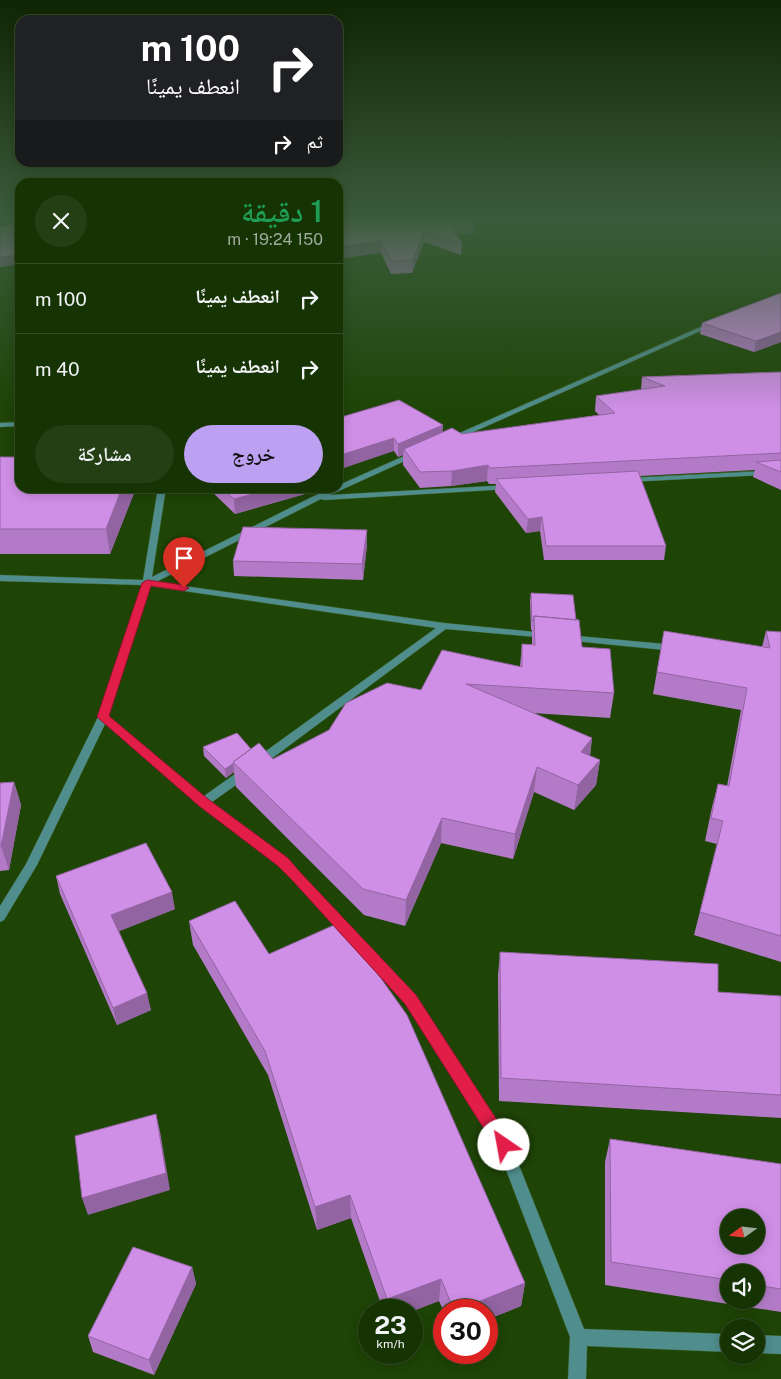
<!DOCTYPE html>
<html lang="ar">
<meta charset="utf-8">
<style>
:root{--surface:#163304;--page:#233f13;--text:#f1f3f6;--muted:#9eaa9a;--line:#354e26;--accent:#bca0f2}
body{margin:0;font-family:"Public Sans","Noto Naskh Arabic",sans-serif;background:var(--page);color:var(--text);direction:rtl;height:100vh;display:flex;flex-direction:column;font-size:19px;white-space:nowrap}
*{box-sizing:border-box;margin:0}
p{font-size:16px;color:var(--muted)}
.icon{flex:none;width:28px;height:28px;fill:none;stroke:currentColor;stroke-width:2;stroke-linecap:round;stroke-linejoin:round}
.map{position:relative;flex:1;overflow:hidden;direction:ltr}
.side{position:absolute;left:15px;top:178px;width:328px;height:315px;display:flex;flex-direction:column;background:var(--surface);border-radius:15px;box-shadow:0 2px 12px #0003,0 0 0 1px var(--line);direction:rtl}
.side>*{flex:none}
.top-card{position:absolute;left:15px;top:15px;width:328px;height:152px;border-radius:15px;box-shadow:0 2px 12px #0003,0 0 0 1px var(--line);direction:rtl;background:#202124;color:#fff;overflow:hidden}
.needle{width:32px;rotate:255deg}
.tools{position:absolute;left:720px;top:1209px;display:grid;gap:10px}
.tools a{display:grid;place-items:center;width:45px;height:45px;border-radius:50%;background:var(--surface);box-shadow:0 2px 12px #0003,0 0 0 1px var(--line);font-size:25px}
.speed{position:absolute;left:358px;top:1299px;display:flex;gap:10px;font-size:25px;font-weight:700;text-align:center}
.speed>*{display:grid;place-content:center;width:65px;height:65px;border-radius:50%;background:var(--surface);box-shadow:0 2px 12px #0003,0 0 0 1px var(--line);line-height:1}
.speed small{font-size:12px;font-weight:400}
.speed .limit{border:8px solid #d22;background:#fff;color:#111}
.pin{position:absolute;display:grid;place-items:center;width:42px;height:42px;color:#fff;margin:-51px -21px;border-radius:50% 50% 50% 0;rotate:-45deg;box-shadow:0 0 5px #0007}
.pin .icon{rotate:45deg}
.me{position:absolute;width:55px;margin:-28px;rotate:327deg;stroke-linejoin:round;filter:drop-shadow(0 0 4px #0008)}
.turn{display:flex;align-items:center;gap:18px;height:105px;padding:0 20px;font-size:22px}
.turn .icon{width:65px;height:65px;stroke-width:2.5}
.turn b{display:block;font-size:35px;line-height:42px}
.then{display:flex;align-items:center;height:48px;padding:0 20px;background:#0003;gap:10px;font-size:19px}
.round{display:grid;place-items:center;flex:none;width:52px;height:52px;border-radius:26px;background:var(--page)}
.head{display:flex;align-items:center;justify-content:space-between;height:85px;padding:0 20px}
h1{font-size:30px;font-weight:600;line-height:38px;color:#1e9e55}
.action{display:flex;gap:10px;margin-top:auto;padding:10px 20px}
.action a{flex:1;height:58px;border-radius:30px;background:var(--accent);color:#111;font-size:20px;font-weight:600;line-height:58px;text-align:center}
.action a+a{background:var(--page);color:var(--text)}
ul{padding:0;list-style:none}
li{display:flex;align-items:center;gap:15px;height:70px;padding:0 20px;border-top:1px solid var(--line)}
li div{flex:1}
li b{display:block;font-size:19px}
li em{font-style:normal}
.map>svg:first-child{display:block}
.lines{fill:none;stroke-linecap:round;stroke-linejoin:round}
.street-casing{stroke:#3d6128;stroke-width:1}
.street{fill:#508d8d;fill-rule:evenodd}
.wall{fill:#b37bc7;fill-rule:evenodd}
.shaded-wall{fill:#9264a2}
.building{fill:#d08fe7;stroke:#9264a2;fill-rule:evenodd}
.route{fill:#e11d48;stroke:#92132f}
</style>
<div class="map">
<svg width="781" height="1379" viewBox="0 0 781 1379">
<rect width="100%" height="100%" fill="#1e4406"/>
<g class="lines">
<g class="street-casing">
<path id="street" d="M712,322L715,324L714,325L453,441L446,439Z
M20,422V426L0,427V423Z
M411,453H414L418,455L330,495L509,485L513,487L509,489L324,500L321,499L156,582L444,623L545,633L548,634L550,636L548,638L446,629L263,765L259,766L254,762L255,759L436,628L150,586L108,716L204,796L242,769H250L251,772L250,775L212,802L287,859L416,995L509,1140L584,1329L729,1334V1352L587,1346L586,1379H568L570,1337L498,1149L406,1003L279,865L200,805L105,724L37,865L4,920L0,922V906L26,864L98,717L142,585L0,581V575L143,580L158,488H166L152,577L312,497Z
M781,470V474L628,482L624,480L628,478Z
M567,635L675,645L680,648L675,651L564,640L562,638L564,636Z
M756,1335L781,1336V1354L756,1353Z"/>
</g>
<use href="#street" class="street"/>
</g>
<path class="wall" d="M338,219L475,221V233L456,234L462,243L461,255L424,242L412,273L391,274L381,253Z
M781,293V342L754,352L700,334L702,323Z
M781,372V490L753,477L755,470L640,476L666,546L664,560H544L540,531L526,533L495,492L496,484H489L487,481L451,486L420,488L403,465V455L398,457L394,451L338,418L443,425L442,432L462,434L599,415L595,411L596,396L641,390L642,377Z
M0,457L20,488H136L110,554H0Z
M208,488H312V492L235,514Z
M367,545L363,580L234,576L233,561Z
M531,593L576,620L582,647L614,693L610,718L532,713L592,738L590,756L600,760L596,785L574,810L534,792L513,859L441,843L405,926L364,915L236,787L234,772L226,778L204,756L203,747L251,749L273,759L421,690L520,666L522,644H532V630H531L530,601Z
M664,631L762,647L766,631L781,632V962L694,935L717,844L705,841L712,807L718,784L727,786L741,710L653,694Z
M14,782L21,805L9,870L0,871V783Z
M56,876L175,909L119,931L151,1010L117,1025L60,894Z
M189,921L269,954L525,1283L521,1306L486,1320V1310H444V1312L439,1301L411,1310H383L351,1218L317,1230L268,1075L193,945Z
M500,952L718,992L781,996V1118L499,1101L498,975Z
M610,1139L781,1164V1312L605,1285V1162ZM729,1272H756V1300H729Z
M192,1267L196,1284L154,1375L93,1352L88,1336Z"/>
<path class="shaded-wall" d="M475,221V233L449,235V224Z
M424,231V242L412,273L413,260Z
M381,241V253L338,259V247Z
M20,255V264L0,267V257Z
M781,332V342L754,352L756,341Z
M443,425L442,438L404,449L403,455L398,457V444Z
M394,438V451L338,470V456Z
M488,465L487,481L451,486L452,471Z
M122,488H136L110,554L106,529Z
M276,488H312V492L235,514L234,499Z
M542,517L540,531L526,533L528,519Z
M367,530V545L363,580L362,564Z
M592,738L589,763L581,752Z
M600,760L596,785L574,810L578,785Z
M233,763L234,772L226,778L225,769Z
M537,767L534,792L513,859L515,834Z
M14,782L21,805L9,870L1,846Z
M442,818L441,843L405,926L406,900Z
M172,892L175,909L115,933L111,915Z
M147,993L151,1010L117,1025L113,1008Z
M156,1114L160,1131L170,1190L88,1215L82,1198Z
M350,1195L351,1218L317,1230L315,1207Z
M192,1267L196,1284L154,1375L149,1360Z
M441,1279L439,1301L411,1312V1310H387V1299Z
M525,1283L521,1306L486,1320V1310H458Z"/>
<path class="building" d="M338,219H473L475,221L449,224L462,243L424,231L413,260L391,261L381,241L338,247Z
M20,224V255L0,257V226Z
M781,293V332L756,341L702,323Z
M781,372V453L490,468L488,465L452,471L420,472L404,449L452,428L462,434L615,413L596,396L665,386L642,377Z
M399,400L443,425L398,444L394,438L338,456V418Z
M0,457H20V488H122L106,529H0Z
M781,460V472L756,462Z
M638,471L666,546H546L542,517L528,519L496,479Z
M221,488H276L234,499Z
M243,527L367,530L362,564L233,561Z
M531,593L573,595L576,620L534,616L533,621H532Z
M534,616L579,620L582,647L610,649L614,693L466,684L592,738L581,752L600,760L578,785L537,767L515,834L442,818L406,900L363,889L233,762L259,743L273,759L329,730L346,703L387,683L421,690L442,650L522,667V644L535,645Z
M664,631L770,648L766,631L781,632V936L700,912L723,821L711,818L718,784L729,786L747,688L657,672Z
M237,733L251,749L233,762L234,763L225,769L203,747Z
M14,782L1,846L0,847V783Z
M146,843L172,892L111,915L147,993L113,1008L56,876Z
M235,901L269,954L341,922L407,1015L525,1283L458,1310H454L441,1279L387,1299L350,1195L315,1207L265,1051L189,921Z
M500,952L718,964V992L781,996V1095L501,1078Z
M156,1114L166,1173L82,1198L75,1136Z
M610,1139L781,1164V1289L756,1285V1272H729V1280L611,1262ZM729,1218H756V1245H729Z
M133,1247L192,1267L149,1360L88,1336Z"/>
<linearGradient id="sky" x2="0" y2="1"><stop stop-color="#102503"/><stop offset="0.53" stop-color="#3b5c3b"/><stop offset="1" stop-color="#3b5c3b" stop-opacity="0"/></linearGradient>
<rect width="781" height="412" fill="url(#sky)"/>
<path class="route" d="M147,580L184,585L189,588L184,591L151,586L109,716L208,799L288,858L300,872L416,995L510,1140L513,1145L510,1151L504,1153L498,1151L405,1004L291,879L278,866L199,806L97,717L142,583Z"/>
</svg>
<div class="tools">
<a><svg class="needle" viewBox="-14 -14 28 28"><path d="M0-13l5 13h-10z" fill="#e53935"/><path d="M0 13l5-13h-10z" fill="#9eaa9a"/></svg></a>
<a><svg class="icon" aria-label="sound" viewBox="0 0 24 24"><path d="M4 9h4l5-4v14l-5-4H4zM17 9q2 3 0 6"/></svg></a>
<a><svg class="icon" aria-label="layers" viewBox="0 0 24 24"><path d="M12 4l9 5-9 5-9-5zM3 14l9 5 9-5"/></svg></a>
</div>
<div class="speed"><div>23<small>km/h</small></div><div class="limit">30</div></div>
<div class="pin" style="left:184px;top:588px;background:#d93025"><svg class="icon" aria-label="arrive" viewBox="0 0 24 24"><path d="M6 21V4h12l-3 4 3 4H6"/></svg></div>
<svg class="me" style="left:504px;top:1145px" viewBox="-20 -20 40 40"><circle r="19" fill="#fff"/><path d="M0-13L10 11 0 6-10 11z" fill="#e11d48"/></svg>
<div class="top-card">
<div class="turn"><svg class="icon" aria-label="right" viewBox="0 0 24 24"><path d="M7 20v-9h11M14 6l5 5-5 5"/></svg><div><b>100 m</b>انعطف يمينًا</div></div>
<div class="then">ثم<svg class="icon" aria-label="right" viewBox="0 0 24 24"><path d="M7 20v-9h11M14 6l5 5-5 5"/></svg></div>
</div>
<section class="side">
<div class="head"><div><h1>1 دقيقة</h1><p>150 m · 19:24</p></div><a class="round"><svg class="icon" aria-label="close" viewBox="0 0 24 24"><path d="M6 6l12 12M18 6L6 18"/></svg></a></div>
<ul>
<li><svg class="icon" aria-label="right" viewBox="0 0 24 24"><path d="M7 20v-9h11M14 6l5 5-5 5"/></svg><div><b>انعطف يمينًا</b></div><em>100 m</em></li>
<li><svg class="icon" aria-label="right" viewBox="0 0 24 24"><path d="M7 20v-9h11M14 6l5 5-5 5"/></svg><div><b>انعطف يمينًا</b></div><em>40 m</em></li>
</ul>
<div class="action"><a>خروج</a><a>مشاركة</a></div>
</section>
</div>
